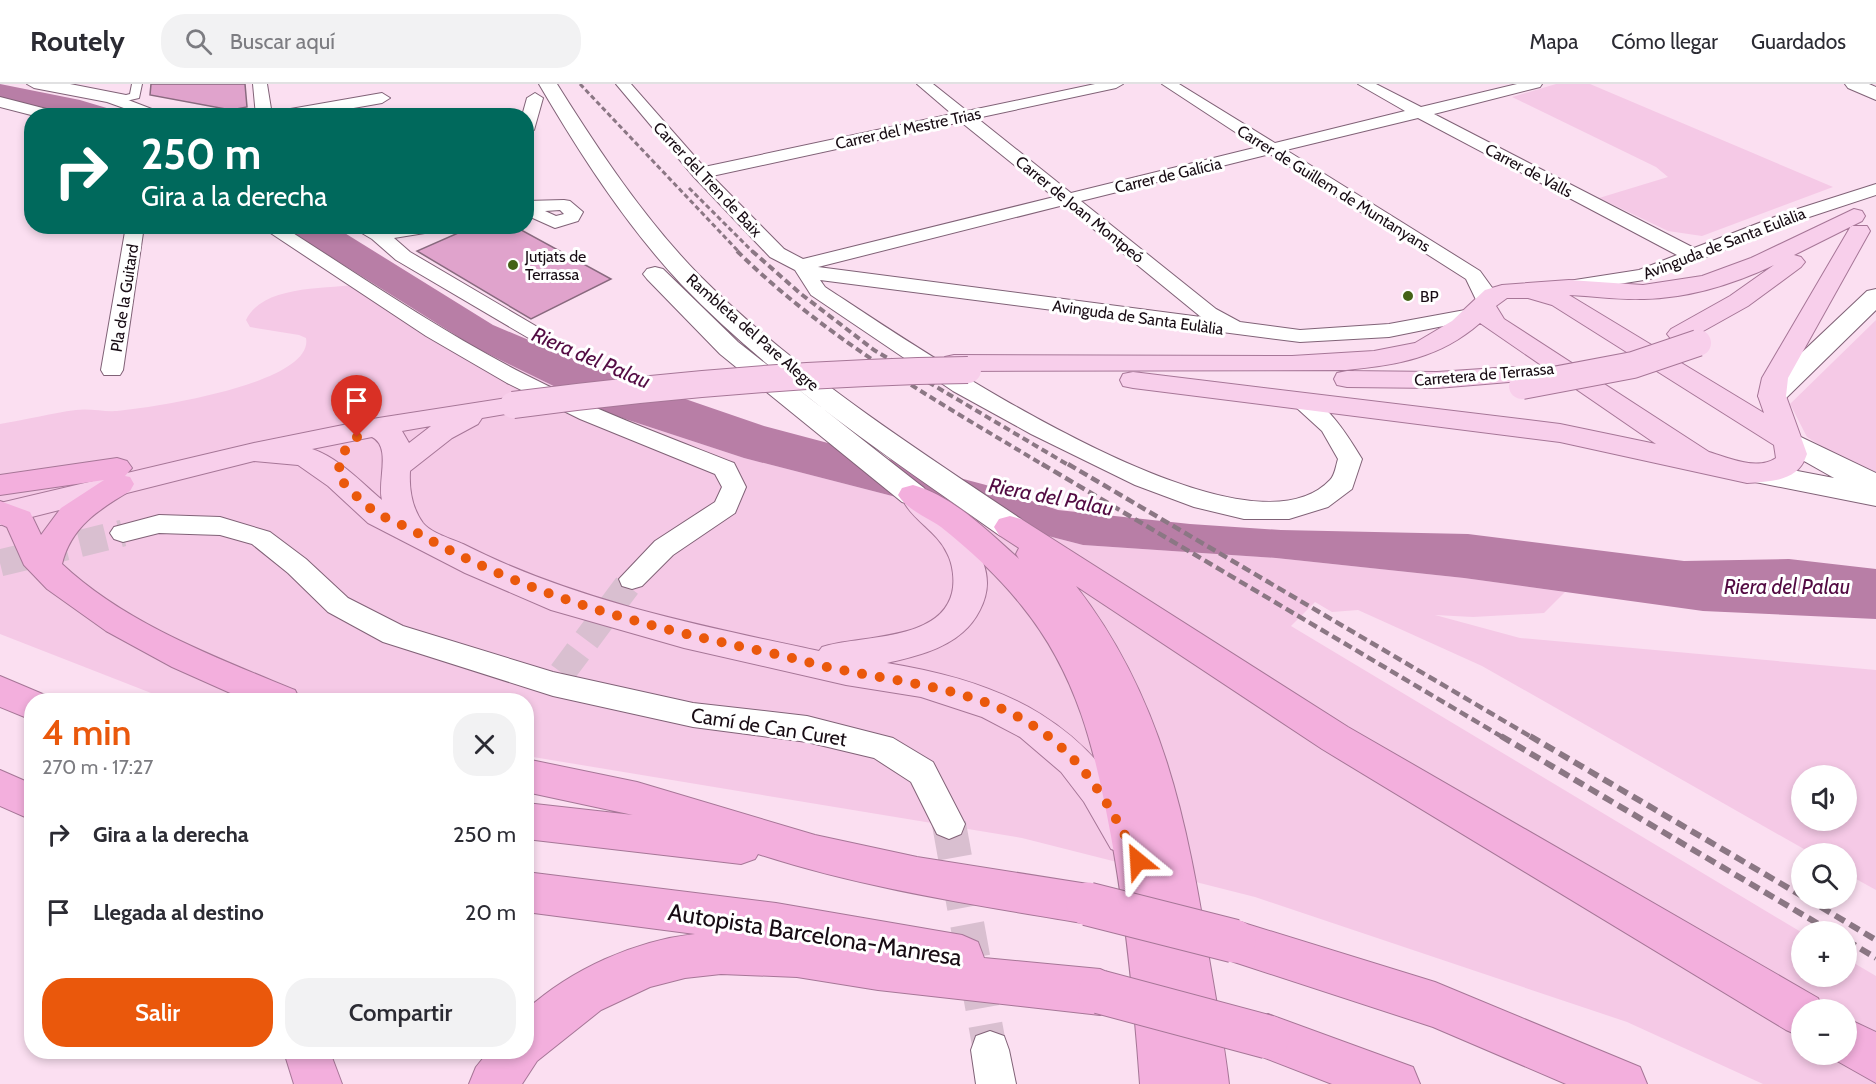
<!DOCTYPE html>
<html lang="es">
<meta charset="utf-8">
<style>
:root{--surface:#fff;--page:#f2f2f3;--text:#2b2b33;--muted:#7c7c81;--line:#e1e1e2;--accent:#ea580c}
body{margin:0;font-family:Cabin,sans-serif;background:var(--page);color:var(--text);height:100vh;display:flex;flex-direction:column;font-size:22px;white-space:nowrap}
*{box-sizing:border-box;margin:0}
p{font-size:20px;color:var(--muted)}
.icon{flex:none;width:33px;height:33px;fill:none;stroke:currentColor;stroke-width:2;stroke-linecap:round;stroke-linejoin:round}
.map{position:relative;flex:1;overflow:hidden}
.sheet{position:absolute;left:24px;top:609px;width:510px;height:366px;display:flex;flex-direction:column;background:var(--surface);border-radius:24px;box-shadow:0 3px 9px #0003}
.sheet>*{flex:none}
.guide{position:absolute;left:24px;top:24px;width:510px;height:126px;border-radius:24px;box-shadow:0 3px 9px #0003;background:#00695c;color:#fff;overflow:hidden}
.fabs{position:absolute;left:1791px;top:681px;display:grid;gap:12px}
.fabs a{display:grid;place-items:center;width:66px;height:66px;border-radius:50%;background:var(--surface);box-shadow:0 3px 9px #0003;font-size:30px}
.pin{position:absolute;display:grid;place-items:center;width:51px;height:51px;color:#fff;margin:-62px -26px;border-radius:50% 50% 50% 0;rotate:-45deg;box-shadow:0 0 6px #0007}
.pin .icon{rotate:45deg}
.me{position:absolute;width:66px;margin:-33px;rotate:333deg;stroke-linejoin:round;filter:drop-shadow(0 0 4px #0008)}
.turn{display:flex;align-items:center;gap:21px;height:126px;padding:0 18px;font-size:27px}
.turn .icon{width:78px;height:78px;stroke-width:2.5}
.turn b{display:block;font-size:42px;line-height:51px}
.round{display:grid;place-items:center;flex:none;width:63px;height:63px;border-radius:24px;background:var(--page)}
.overview{display:flex;align-items:center;justify-content:space-between;height:102px;padding:0 18px}
h1{font-size:36px;font-weight:600;line-height:45px;color:var(--accent)}
.action{display:flex;gap:12px;margin-top:auto;padding:12px 18px}
.action a{flex:1;height:69px;border-radius:24px;background:var(--accent);color:#fff;font-size:24px;font-weight:600;line-height:69px;text-align:center}
.action a+a{background:var(--page);color:var(--text)}
ul{padding:0;list-style:none}
li{display:flex;align-items:center;gap:18px;height:78px;padding:0 18px}
li div{flex:1}
li b{display:block;font-size:22px}
li em{font-style:normal}
header{display:flex;align-items:center;gap:36px;box-sizing:border-box;height:84px;padding:0 30px;background:var(--surface);border-bottom:2px solid var(--line)}
header strong{font-size:28px}
nav{display:flex;gap:33px;margin-inline-start:auto;font-size:21px}
.search{width:420px;height:54px;background:var(--page);display:flex;align-items:center;gap:15px;box-sizing:border-box;padding:0 21px;border-radius:24px;color:var(--muted);font-size:22px}
.map>svg:first-child{display:block}
.green{fill:#f5c9e6;fill-rule:evenodd}
.water{fill:#b87ea6}
.building{fill:#e0a3cc;stroke:#896a7f;stroke-width:1.5}
.lines{fill:none;stroke-linecap:round;stroke-linejoin:round}
.minor-tunnel-far1{stroke:#d9bfd0;stroke-width:27;stroke-dasharray:27 14;stroke-linecap:butt}
.minor-tunnel{stroke:#d9bfd0;stroke-width:34;stroke-dasharray:34 17;stroke-linecap:butt}
.pedestrian-casing{stroke:#806277;stroke-width:2}
.minor-casing{stroke:#806277;stroke-width:2}
.tertiary-casing{stroke:#806277;stroke-width:2}
.secondary-casing{stroke:#806277;stroke-width:2}
.primary-casing{stroke:#a67697;stroke-width:2}
.motorway-casing{stroke:#a67697;stroke-width:2}
.pedestrian{fill:#fff;fill-rule:evenodd}
.minor{fill:#fff;fill-rule:evenodd}
.tertiary{fill:#fff;fill-rule:evenodd}
.secondary{fill:#fff;fill-rule:evenodd}
.primary{fill:#f8cfeb;fill-rule:evenodd}
.motorway{fill:#f3afdd;fill-rule:evenodd}
.rail-far3{stroke:#8b7784;stroke-width:3;stroke-dasharray:5 3;stroke-linecap:butt}
.rail-far2{stroke:#8b7784;stroke-width:4;stroke-dasharray:7 4;stroke-linecap:butt}
.rail-far1{stroke:#8b7784;stroke-width:4.5;stroke-dasharray:9 4.5;stroke-linecap:butt}
.rail{stroke:#8b7784;stroke-width:6;stroke-dasharray:11 6;stroke-linecap:butt}
.primary-bridge-casing{stroke:#a67697;stroke-width:28;stroke-linecap:butt}
.motorway-bridge-casing{stroke:#a67697;stroke-width:45;stroke-linecap:butt}
.primary-bridge{stroke:#f8cfeb;stroke-width:26}
.motorway-bridge{stroke:#f3afdd;stroke-width:43}
.route{stroke:#ea580c;stroke-width:10;stroke-dasharray:0 18}
.poi-dot{fill:#446216;stroke:#fff;stroke-width:2}
.labels{text-anchor:middle;stroke-width:6;stroke-linejoin:round;paint-order:stroke}
.far-street-label{font-size:16px;fill:#180c14;stroke:#fff}
.far-poi-label{font-size:16px;fill:#180c14;stroke:#fff;text-anchor:start}
.street-label{font-size:20px;fill:#180c14;stroke:#fff}
.water-label{font-size:21px;font-style:italic;fill:#530b43;stroke:#fff}
.near-street-label{font-size:24px;fill:#180c14;stroke:#fff}
</style>
<header>
<strong>Routely</strong>
<div class="search"><svg class="icon" aria-label="search" viewBox="0 0 24 24"><circle cx="10" cy="10" r="6"/><path d="M15 15l6 6"/></svg>Buscar aquí</div>
<nav><a>Mapa</a><a>Cómo llegar</a><a>Guardados</a></nav>
</header>
<div class="map">
<svg width="1876" height="1000" viewBox="0 0 1876 1000">
<rect width="100%" height="100%" fill="#fbdff1"/>
<path class="green" d="M1556,0H1590L1833,103L1702,152L1668,147L1599,114L1668,93L1656,83L1512,13Z
M370,199L476,264L613,331L744,374L1083,461L1276,474L1464,494L1565,508L1544,529L1473,533L1435,531L1520,554L1876,586V806L1847,790L1846,770L1811,769L1482,582L1358,526L1332,528L1315,518L1291,542L1801,848L1802,892H1846L1847,875L1876,892V1000H1763L1627,938L1255,813L1022,754L527,672L526,616H169L0,550V340C26,336 51,329 76,326C90,324 103,328 117,327C150,324 315,300 306,254L299,251L250,243L246,236C264,198 335,206 370,199ZM1802,692H1846V736H1802ZM1802,926H1846V970H1802Z
M1876,236V393L1854,383L1807,353L1790,320Z"/>
<path class="water" d="M0,0L80,16L130,31H69L0,15Z
M283,143H335L493,241L595,284L764,342L986,401L1058,426L1190,440L1281,446L1468,450L1684,477L1789,475L1876,485V535L1703,527L1464,494L1276,474L1083,461L744,374L613,331L476,264Z"/>
<path class="building" d="M151,0H245L247,23L231,26L150,11Z
M474,142H514L611,195L531,235L417,167Z"/>
<g class="lines">
<path class="minor-tunnel-far1" d="M0,479L123,449
M562,589L632,495"/>
<path class="minor-tunnel" d="M949,740L990,966"/>
<g class="pedestrian-casing">
<path id="pedestrian" d="M48,0H70L126,11L130,10L132,0H142L139,14L126,17Z"/>
</g>
<g class="minor-casing">
<path id="minor" d="M27,0H58L110,9L170,32H146L107,18L34,4Z
M253,0H267L272,31L279,27L382,9L390,14L382,19L308,32H256Z
M616,0H631L704,83L952,30L917,0H933L967,27L1095,0H1123L1116,4L977,34L1071,109L1258,63L1162,0H1179L1275,59L1405,27L1358,0H1376L1421,23L1517,0H1542L1540,3L1434,30L1694,164L1785,129L1876,100V111L1797,137L1650,195L1569,208L1562,206L1559,202L1562,198L1639,186L1677,171L1418,34L1286,66L1480,187L1493,205L1496,218L1493,222H1479L1466,195L1270,70L1081,117L1216,225L1240,238L1300,246L1389,240L1476,224L1483,226L1486,230L1483,234L1389,253L1300,258L820,196L825,203C908,257 1243,489 1330,396C1335,391 1336,381 1338,375L1322,347L1288,316L1291,311C1320,304 1349,354 1362,375L1352,405L1328,423L1289,435H1244L1194,423L1135,401L1031,350L953,307L811,211L795,186L770,173L694,93ZM961,38L1054,113L803,175L784,165L712,92ZM1064,121L1201,233L818,183Z
M535,9L543,14L534,46L526,51V32H522L527,14Z
M0,13L62,29L63,32H35L0,23Z
M564,116L570,117L583,128L578,137L555,144L526,131V117ZM560,126L564,130L556,132L545,127Z
M126,142H144L123,286L120,291H104L101,286Z
M260,142H282C362,193 440,247 524,290C592,325 663,351 734,379L746,403L735,429L673,471L642,502L632,505L622,502L619,495L655,457L715,418L722,403L715,390L580,335L507,299L426,252Z
M350,142H375L381,145L446,142L437,147L394,154L410,168L546,248L549,252L546,256H532L396,176L372,155Z
M159,431L220,433L270,448L306,475L348,514L403,542L553,588L693,619L807,632L893,654L933,678L965,740L961,750L949,755L937,750L911,698L874,674L807,658L693,643L553,612L383,558L328,528L288,489L252,460L220,451L159,449L123,458L114,455L110,449L114,443Z
M990,947L1004,952L1009,966L1016,1000H976L971,966L976,952Z"/>
</g>
<g class="tertiary-casing">
<path id="tertiary" d="M1845,0H1869L1876,3V16L1848,4Z
M1876,205V226L1782,318L1772,320L1762,318L1758,312L1762,306L1867,207Z"/>
</g>
<g class="secondary-casing">
<path id="secondary" d="M539,0H557C599,67 643,133 698,190C794,286 909,360 1021,435L1026,443L1021,451L1010,454L999,451C889,373 775,298 681,200C625,140 580,70 539,0Z
M655,183L663,185L738,258L924,404L928,411L924,418L913,421L902,418L720,270L647,195L643,190L647,185Z
M1784,345L1876,389V422L1750,397L1746,390L1750,383L1761,380L1834,394L1774,360L1770,354L1774,348Z"/>
</g>
<g class="primary-casing">
<path id="primary" d="M1854,125L1862,127L1865,132L1862,137L1794,171L1801,173L1805,178L1801,183L1748,222L1689,255L1680,258L1671,255L1667,250L1671,245L1730,212L1774,181C1734,200 1689,214 1644,215C1619,216 1594,212 1569,211L1764,329L1758,312L1762,294L1851,142H1867L1870,147L1788,294L1786,312L1807,370C1798,398 1772,397 1747,399L1560,358L1133,304L1123,302L1120,296L1123,290L1133,288L1560,340L1656,360L1480,239C1440,274 1397,281 1346,286L954,287L945,285L941,279L945,273L954,271L1292,272L1374,267L1415,259L1452,237L1485,206L1502,201L1569,196L1643,201L1702,192L1751,174ZM1507,214H1528L1552,221L1774,361L1776,374C1757,387 1729,374 1709,368L1504,235L1496,222Z
M1512,283L1521,285L1525,291L1521,297L1437,304L1347,303L1337,301L1334,295L1337,289L1347,287L1437,288Z
M513,313L523,315L527,321L523,327L482,334L478,340L452,354L410,387C409,405 412,424 423,439C431,449 452,455 463,460C575,517 698,541 819,567L822,563C858,551 940,558 952,509C955,497 953,480 947,469C938,449 916,438 905,420L909,413C917,411 924,409 931,413C956,429 987,468 987,499C987,517 976,537 963,548C943,566 913,573 887,579C1005,598 1093,639 1145,752L1139,765L1125,770L1111,765L1084,718L1061,688L1020,653L982,633L921,613L846,601L684,564L551,526L465,489L368,439L328,402L298,381L254,377L0,441V419L254,359L348,340L351,336L361,333L372,335ZM431,342L409,359L402,347ZM372,353C392,363 377,397 382,416C361,398 339,374 312,365Z"/>
</g>
<g class="motorway-casing">
<path id="motorway" d="M117,374L127,377L132,384L125,392L130,393L134,400L130,407C98,426 71,443 62,480C126,540 215,573 295,606L300,616H246L172,583L106,547L47,505L24,481L7,443L0,440V417L30,428L41,451L61,424L104,396L0,411V391Z
M913,401C953,412 989,448 1019,475L1016,470L1019,464L999,451L994,443L999,435L1010,432L1021,435L1348,643L1818,914L1823,926H1802V953L1786,946L1322,665L1076,502C1163,614 1187,737 1209,874C1216,916 1224,958 1229,1000H1140C1134,917 1126,834 1111,752C1095,667 1078,591 1022,522C998,492 971,467 941,443C927,433 907,426 898,411L902,404Z
M0,592L45,611L48,616H32V636L0,623Z
M526,675L637,698L815,751L917,773L1088,800L1103,806L1109,820L1103,834L1088,840C977,821 865,805 758,770L755,775L741,780L526,755V719L633,731L526,708Z
M0,686L32,700V736L0,722Z
M526,788L776,819L962,851L978,858L984,874L1100,885L1116,892L1123,908L1116,924L1100,931L878,906L797,893L721,890L685,894L650,903L601,926L537,977L522,1000H469L476,983L488,968H526V926C572,885 634,857 695,850L526,828Z
M1234,836L1435,898L1640,983L1647,1000H1566L1433,943L1234,878L1219,872L1212,857L1219,842Z
M1268,930L1413,983L1420,1000H1332L1252,969L1245,953L1252,937Z
M1846,934L1876,948V999L1830,973L1828,970H1846Z
M284,968H330L342,1000H294Z"/>
</g>
<use href="#pedestrian" class="pedestrian"/>
<use href="#minor" class="minor"/>
<use href="#tertiary" class="tertiary"/>
<use href="#secondary" class="secondary"/>
<use href="#primary" class="primary"/>
<use href="#motorway" class="motorway"/>
<path class="rail-far3" d="M580,0L739,168
M689,104L753,168"/>
<path class="rail-far2" d="M737,167C827,256 937,317 1045,382
M752,167L801,210L874,266L1070,382"/>
<path class="rail-far1" d="M1042,380L1504,654
M1068,380L1533,654"/>
<path class="rail" d="M1501,652L1832,848
M1530,652L1802,812
M1806,814L1876,856
M1846,856L1876,874"/>
<g class="primary-bridge-casing">
<path id="primary-bridge" d="M1522,302L1633,281L1698,259
M513,321C664,301 815,288 968,286"/>
</g>
<g class="motorway-bridge-casing">
<path id="motorway-bridge" d="M1088,820L1234,857
M1100,908L1268,953"/>
</g>
<use href="#primary-bridge" class="primary-bridge"/>
<use href="#motorway-bridge" class="motorway-bridge"/>
</g>
<g class="lines">
<path class="route" d="M357,353C343,365 338,377 339,394C352,407 365,423 381,431C391,437 403,441 414,447C532,514 643,542 775,570C799,575 822,583 847,587C918,601 996,608 1054,657C1093,689 1116,733 1138,777"/>
</g>
<g class="poi-dot">
<circle cx="513" cy="181" r="6"/>
<circle cx="1408" cy="212" r="6"/>
</g>
<g class="labels">
<g class="far-street-label">
<text transform="translate(908 44) rotate(-12)" y="6">Carrer del Mestre Trias</text>
<text transform="translate(1529 86) rotate(28)" y="6">Carrer de Valls</text>
<text transform="translate(1168 91) rotate(-13)" y="6">Carrer de Galícia</text>
<text transform="translate(708 95) rotate(47)" y="6">Carrer del Tren de Baix</text>
<text transform="translate(1334 104) rotate(32)" y="6">Carrer de Guillem de Muntanyans</text>
<text transform="translate(1080 125) rotate(39)" y="6">Carrer de Joan Montpeó</text>
<text transform="translate(1724 159) rotate(-21)" y="6">Avinguda de Santa Eulàlia</text>
<text transform="translate(124 214) rotate(-81)" y="6">Pla de la Guitard</text>
<text transform="translate(1138 233) rotate(8)" y="6">Avinguda de Santa Eulàlia</text>
<text transform="translate(753 248) rotate(41)" y="6">Rambleta del Pare Alegre</text>
<text transform="translate(1484 290) rotate(-5)" y="6">Carretera de Terrassa</text>
</g>
<g class="far-poi-label">
<text x="525" y="178">Jutjats de<tspan x="525" dy="18">Terrassa</tspan></text>
<text x="1420" y="218">BP</text>
</g>
<g class="street-label">
<text transform="translate(769 643) rotate(9)" y="7">Camí de Can Curet</text>
</g>
<g class="water-label">
<text transform="translate(591 274) rotate(23)" y="7">Riera del Palau</text>
<text transform="translate(1051 413) rotate(11)" y="7">Riera del Palau</text>
<text x="1787" y="510">Riera del Palau</text>
</g>
<g class="near-street-label">
<text transform="translate(815 851) rotate(9)" y="8">Autopista Barcelona-Manresa</text>
</g>
</g>
</svg>
<div class="fabs">
<a><svg class="icon" aria-label="sound" viewBox="0 0 24 24"><path d="M4 9h4l5-4v14l-5-4H4zM17 9q2 3 0 6"/></svg></a>
<a><svg class="icon" aria-label="search" viewBox="0 0 24 24"><circle cx="10" cy="10" r="6"/><path d="M15 15l6 6"/></svg></a>
<a>+</a>
<a>−</a>
</div>
<div class="pin" style="left:357px;top:353px;background:#d93025"><svg class="icon" aria-label="arrive" viewBox="0 0 24 24"><path d="M6 21V4h12l-3 4 3 4H6"/></svg></div>
<svg class="me" style="left:1138px;top:777px" viewBox="-20 -20 40 40"><path d="M0-17L14 15 0 8-14 15z" fill="#ea580c" stroke="#fff" stroke-width="4"/></svg>
<div class="guide">
<div class="turn"><svg class="icon" aria-label="right" viewBox="0 0 24 24"><path d="M7 20v-9h11M14 6l5 5-5 5"/></svg><div><b>250 m</b>Gira a la derecha</div></div>
</div>
<section class="sheet">
<div class="overview"><div><h1>4 min</h1><p>270 m · 17:27</p></div><a class="round"><svg class="icon" aria-label="close" viewBox="0 0 24 24"><path d="M6 6l12 12M18 6L6 18"/></svg></a></div>
<ul>
<li><svg class="icon" aria-label="right" viewBox="0 0 24 24"><path d="M7 20v-9h11M14 6l5 5-5 5"/></svg><div><b>Gira a la derecha</b></div><em>250 m</em></li>
<li><svg class="icon" aria-label="arrive" viewBox="0 0 24 24"><path d="M6 21V4h12l-3 4 3 4H6"/></svg><div><b>Llegada al destino</b></div><em>20 m</em></li>
</ul>
<div class="action"><a>Salir</a><a>Compartir</a></div>
</section>
</div>
